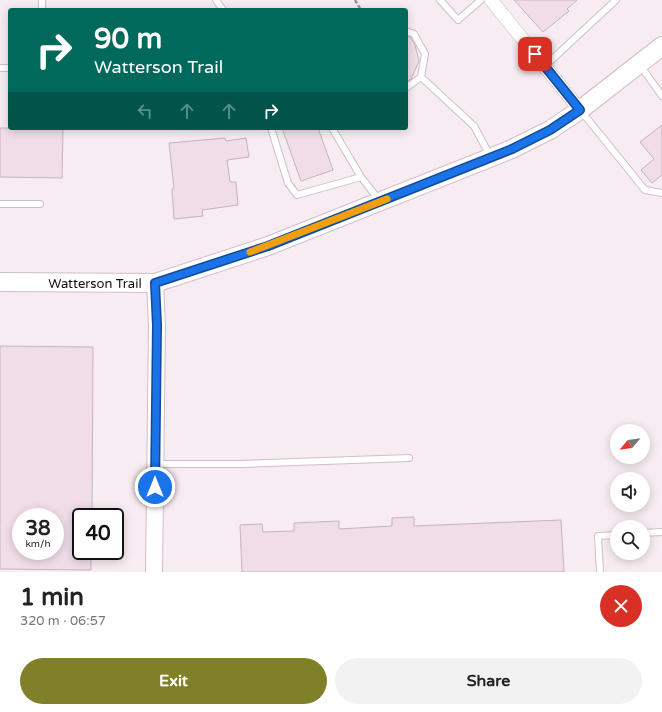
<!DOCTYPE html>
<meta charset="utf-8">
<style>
:root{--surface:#fff;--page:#f2f2f2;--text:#222;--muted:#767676;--accent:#808028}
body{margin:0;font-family:"Varela Round",sans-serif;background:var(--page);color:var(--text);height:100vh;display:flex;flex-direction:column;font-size:15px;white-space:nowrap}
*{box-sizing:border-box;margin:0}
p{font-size:13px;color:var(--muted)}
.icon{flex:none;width:22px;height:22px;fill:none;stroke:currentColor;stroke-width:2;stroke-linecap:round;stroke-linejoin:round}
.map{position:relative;height:572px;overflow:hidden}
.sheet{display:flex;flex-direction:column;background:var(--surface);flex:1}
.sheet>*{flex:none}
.top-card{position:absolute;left:8px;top:8px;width:400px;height:122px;border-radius:4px;box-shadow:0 2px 10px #0003;background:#00695c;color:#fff;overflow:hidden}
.needle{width:26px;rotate:241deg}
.controls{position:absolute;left:610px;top:424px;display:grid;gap:8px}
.controls a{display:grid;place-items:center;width:40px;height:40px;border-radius:50%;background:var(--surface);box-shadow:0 2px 10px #0003;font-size:20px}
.speed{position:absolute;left:12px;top:508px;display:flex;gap:8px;font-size:20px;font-weight:700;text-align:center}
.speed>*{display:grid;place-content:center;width:52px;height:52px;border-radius:50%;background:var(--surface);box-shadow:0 2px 10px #0003;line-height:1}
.speed small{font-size:10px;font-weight:400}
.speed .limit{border:2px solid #111;border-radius:6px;background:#fff;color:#111}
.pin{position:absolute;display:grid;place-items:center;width:34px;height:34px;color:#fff;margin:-17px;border-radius:8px;box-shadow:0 2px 6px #0006}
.me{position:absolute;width:44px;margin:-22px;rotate:0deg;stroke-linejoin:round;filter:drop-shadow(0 0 3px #0008)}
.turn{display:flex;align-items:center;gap:14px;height:84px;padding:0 20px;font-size:18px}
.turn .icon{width:52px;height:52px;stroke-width:2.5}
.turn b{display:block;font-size:28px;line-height:34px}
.lanes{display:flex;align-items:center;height:38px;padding:0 20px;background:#0003;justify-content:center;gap:20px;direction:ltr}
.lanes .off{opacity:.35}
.round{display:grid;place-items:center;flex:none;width:42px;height:42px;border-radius:21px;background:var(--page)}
.headline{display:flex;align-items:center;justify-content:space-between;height:68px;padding:0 20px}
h1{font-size:24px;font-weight:700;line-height:30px}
.primary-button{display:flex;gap:8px;margin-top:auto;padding:8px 20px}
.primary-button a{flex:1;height:46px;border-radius:24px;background:var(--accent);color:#fff;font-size:16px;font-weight:700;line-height:46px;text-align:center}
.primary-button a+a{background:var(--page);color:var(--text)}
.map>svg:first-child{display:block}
.built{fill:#f7ecf2;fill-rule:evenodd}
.building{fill:#f0dde8;stroke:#c5b3bd;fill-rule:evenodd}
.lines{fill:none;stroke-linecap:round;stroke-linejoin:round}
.service-casing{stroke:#d1bec8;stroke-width:8}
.minor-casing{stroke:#d1bec8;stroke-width:14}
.tertiary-casing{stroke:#d1bec8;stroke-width:18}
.secondary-casing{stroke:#d1bec8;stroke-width:20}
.path{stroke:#999597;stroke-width:2.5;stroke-dasharray:4 2;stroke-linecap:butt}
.service{stroke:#fff;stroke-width:6}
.minor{stroke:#fff;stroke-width:13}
.tertiary{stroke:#fff;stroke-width:16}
.secondary{stroke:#fff;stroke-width:18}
.route-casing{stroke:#114b97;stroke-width:10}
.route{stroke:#1a73e8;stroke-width:7}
.slow{stroke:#f59e0b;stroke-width:7}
.labels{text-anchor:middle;stroke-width:3;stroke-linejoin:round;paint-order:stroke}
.street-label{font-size:13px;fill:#130d10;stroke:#fff}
</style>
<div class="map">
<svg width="662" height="572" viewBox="0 0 662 572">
<rect width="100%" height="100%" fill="#fefafc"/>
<path class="built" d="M0,0H662V572H0ZM10,10H406V128H10ZM617,431H643V457H617ZM617,479H643V505H617ZM21,517H55V551H21ZM81,517H115V551H81ZM617,527H643V553H617Z"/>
<path class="building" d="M514,0H577L567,9L569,11L543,32Z
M406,36L411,38L415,45L419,61L411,79L406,82Z
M662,125V175L652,183L641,170L654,159L640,142Z
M0,128H63L62,178L0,177Z
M282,128H318L333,170L301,181Z
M225,138L226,141L246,138L249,157L227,160L230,182H236L238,205L202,210L203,216L174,219L172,189L174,188L169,143Z
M0,346L93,347L92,517H81V551H91V570L0,569ZM21,517H55V551H21Z
M414,517V526L561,520L564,572H242L240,525L262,524L263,532L294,531V523L339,521V529L392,526V518Z"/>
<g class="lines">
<g class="service-casing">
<path id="service" d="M216,0L223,10
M440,0L458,20L481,0
M42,10V0
M406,31L414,34L425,54L421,77L406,88
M640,65L662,96
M545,66L616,0
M0,68H10
M421,77L474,126L490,156
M581,111L645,190L662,193
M271,128L288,183L297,195L361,177L379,200
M332,128L361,177
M0,204H40
M155,464H240L409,458
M643,533L662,532
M600,572L598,536L617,535"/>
</g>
<g class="minor-casing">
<path id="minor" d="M491,0L580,110"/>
</g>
<g class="tertiary-casing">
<path id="tertiary" d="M154,572L157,325L155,283"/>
</g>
<g class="secondary-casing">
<path id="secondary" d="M0,282L155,283L268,246L512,149L550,130L580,110L662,46"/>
</g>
<path class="path" d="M355,0L361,10"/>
<use href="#service" class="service"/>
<use href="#minor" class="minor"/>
<use href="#tertiary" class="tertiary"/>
<use href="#secondary" class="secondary"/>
</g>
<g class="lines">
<g class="route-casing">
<path id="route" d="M155,487L157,325L155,283L268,246L512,149L550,130L580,110L535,54"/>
</g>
<use href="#route" class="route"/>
<path class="slow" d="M250,252L387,199"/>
</g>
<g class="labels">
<g class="street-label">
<text x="95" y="288">Watterson Trail</text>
</g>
</g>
</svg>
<div class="controls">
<a><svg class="needle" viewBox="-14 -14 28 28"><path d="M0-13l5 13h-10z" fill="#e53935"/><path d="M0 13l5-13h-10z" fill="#767676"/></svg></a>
<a><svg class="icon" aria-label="sound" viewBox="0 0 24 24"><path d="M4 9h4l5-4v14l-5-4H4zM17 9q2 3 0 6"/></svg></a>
<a><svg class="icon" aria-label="search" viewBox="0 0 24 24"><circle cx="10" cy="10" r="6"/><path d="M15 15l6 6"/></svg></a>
</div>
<div class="speed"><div>38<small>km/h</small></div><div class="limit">40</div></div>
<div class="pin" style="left:535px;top:54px;background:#d93025"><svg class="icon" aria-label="arrive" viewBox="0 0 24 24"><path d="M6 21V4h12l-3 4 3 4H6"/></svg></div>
<svg class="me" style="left:155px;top:487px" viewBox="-20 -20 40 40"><circle r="17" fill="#1a73e8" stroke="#fff" stroke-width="3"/><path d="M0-11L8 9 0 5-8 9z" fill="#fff"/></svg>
<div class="top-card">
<div class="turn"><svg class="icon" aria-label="right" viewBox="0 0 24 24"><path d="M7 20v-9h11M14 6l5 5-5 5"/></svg><div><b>90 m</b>Watterson Trail</div></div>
<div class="lanes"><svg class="icon off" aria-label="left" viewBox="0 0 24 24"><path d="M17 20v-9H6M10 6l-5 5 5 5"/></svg><svg class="icon off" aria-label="ahead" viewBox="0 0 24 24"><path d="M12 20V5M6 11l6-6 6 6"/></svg><svg class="icon off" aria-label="ahead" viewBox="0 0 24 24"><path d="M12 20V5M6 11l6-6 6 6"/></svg><svg class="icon" aria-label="right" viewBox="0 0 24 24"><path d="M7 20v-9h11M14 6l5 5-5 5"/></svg></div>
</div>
</div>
<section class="sheet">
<div class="headline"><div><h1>1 min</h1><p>320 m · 06:57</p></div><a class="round" style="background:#d93025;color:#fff"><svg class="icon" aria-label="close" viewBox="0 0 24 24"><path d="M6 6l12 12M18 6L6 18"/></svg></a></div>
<div class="primary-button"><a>Exit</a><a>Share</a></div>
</section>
